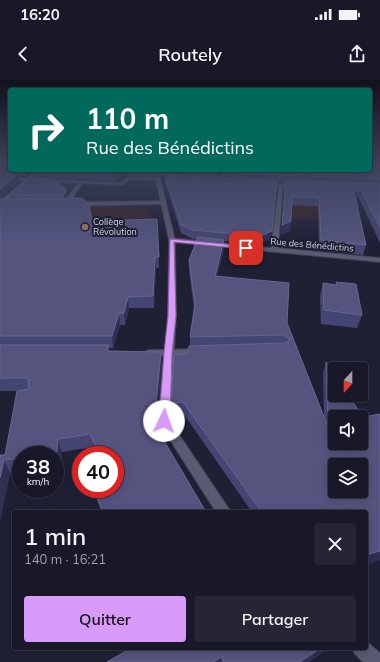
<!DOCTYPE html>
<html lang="fr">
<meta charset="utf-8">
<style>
:root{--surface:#181828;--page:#252534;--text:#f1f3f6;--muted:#9fa0a8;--line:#363745;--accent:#d89af8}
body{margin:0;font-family:Mulish,sans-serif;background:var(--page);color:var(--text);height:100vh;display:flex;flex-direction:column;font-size:15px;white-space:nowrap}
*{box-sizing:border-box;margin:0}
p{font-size:13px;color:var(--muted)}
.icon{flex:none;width:22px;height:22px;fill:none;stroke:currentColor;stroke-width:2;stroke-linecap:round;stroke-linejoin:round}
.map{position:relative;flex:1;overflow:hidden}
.drawer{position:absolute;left:12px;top:430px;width:356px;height:140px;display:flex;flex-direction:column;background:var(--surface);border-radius:4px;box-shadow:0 2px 10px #0003,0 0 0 1px var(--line)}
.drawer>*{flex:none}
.banner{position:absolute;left:8px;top:8px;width:364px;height:84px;border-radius:4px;box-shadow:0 2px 10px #0003,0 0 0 1px var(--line);background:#00695c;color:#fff;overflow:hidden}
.needle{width:26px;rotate:201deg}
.tools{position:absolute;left:328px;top:282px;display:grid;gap:8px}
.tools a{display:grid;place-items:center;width:40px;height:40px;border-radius:4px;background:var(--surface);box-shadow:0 2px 10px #0003,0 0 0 1px var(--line);font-size:20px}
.speed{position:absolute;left:12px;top:366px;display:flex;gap:8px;font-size:20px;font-weight:700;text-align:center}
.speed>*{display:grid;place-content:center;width:52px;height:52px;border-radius:50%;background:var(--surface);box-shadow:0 2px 10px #0003,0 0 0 1px var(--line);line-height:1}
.speed small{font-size:10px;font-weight:400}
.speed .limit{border:6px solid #d22;background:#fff;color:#111}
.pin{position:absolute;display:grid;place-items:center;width:34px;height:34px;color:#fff;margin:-17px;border-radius:8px;box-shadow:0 2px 6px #0006}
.me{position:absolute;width:44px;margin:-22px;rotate:3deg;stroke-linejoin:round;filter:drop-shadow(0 0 3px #0008)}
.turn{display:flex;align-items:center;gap:14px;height:84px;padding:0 12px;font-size:18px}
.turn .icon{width:52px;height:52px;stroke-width:2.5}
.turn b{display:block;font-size:28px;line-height:34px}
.round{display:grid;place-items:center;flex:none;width:42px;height:42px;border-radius:4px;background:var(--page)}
.summary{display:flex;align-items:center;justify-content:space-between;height:68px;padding:0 12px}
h1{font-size:24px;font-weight:600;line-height:30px}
.action{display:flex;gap:8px;margin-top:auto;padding:8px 12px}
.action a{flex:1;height:46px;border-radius:4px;background:var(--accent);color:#111;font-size:16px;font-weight:600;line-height:46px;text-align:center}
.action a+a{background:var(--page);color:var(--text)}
.status{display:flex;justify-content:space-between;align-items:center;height:28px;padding:0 20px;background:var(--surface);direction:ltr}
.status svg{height:11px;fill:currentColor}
header{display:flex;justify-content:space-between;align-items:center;height:52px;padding:0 12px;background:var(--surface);font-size:18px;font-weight:600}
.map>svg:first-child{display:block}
.education{fill:#372429}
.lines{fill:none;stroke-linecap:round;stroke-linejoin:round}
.minor-casing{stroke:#3e3d4f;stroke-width:2}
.tertiary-casing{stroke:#3e3d4f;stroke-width:2}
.minor{fill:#595b73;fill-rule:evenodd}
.tertiary{fill:#595b73;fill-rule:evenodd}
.wall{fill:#454573}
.shaded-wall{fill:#303055}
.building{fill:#54547f;stroke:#67688e;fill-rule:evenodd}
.route{fill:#d89af8;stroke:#8c64a1}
.education-dot{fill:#8d6e63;stroke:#202035;stroke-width:1.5}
.labels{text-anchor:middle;stroke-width:4;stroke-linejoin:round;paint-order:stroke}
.far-poi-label{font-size:9px;fill:#d1d2e1;stroke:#202035;text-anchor:start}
.far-street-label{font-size:9px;fill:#d1d2e1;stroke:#202035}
</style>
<div class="status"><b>16:20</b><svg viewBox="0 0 49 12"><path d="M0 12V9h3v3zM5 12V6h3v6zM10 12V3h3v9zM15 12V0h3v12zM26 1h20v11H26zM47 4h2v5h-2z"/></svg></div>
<header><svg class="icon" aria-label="back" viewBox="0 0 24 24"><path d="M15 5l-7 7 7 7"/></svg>Routely<svg class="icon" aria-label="share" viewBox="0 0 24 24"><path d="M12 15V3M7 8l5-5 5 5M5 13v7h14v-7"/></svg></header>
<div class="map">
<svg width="380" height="582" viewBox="0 0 380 582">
<rect width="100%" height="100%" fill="#202035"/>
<path class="education" d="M284,118L332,123L337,141L283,138Z
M84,127H148L158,149V161L99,163Z"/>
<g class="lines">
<g class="minor-casing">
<path id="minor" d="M36,90H41L32,98L121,103L128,97L132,98L122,105L82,103L68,125L66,126L63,124L78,103L29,101L0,126V121L24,101L0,99V97L27,98Z
M223,90H227L222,102L218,103Z
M302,90H306L303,107H283L278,168L380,178V182L172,162L169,160L172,158L271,168L279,106L262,104L264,103L299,105Z
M164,121L166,122V124L76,126L73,124L76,122Z
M202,269L207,272L205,274L148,276L143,273L148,270Z"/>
</g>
<g class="tertiary-casing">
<path id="tertiary" d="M128,97L160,98L175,160L176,236L170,341L231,432H216L158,341L168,236L169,160L156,100L130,99Z
M366,561L380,573V582H363L355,574L352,568H366Z"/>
</g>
<use href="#minor" class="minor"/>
<use href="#tertiary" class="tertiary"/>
</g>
<path class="wall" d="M0,81H10V90H34L26,96H19L20,102L0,119H8V116L68,115L66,118L92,141L157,139L159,188H156L154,228H129L125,245H120L113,268H109L110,271L161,272L162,284L157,336L150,337L206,432H101L96,417L94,409H115V375H96L93,367L62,372L61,385L55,386V375H21V392L10,393L0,440V375H5L20,311H0Z
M370,81H380V163L359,118L356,119L366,165L363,175L319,170L318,126L292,125L290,151L281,155L285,103L277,102L270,159L259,164L224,161V169L217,196L287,243L324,337L323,293L326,282L363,337L380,334V480L366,484V432H252L183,333L172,334L171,323L190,266V257L194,229L189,189V180L197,159H193L181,153L165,102V97L128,96H121L116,101L36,97L34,90H221L218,98H225L226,92L300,90L298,101H306L307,90H370Z
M336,202L362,235L357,248L321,244L320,216L323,203L336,205Z
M131,568L309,582H107Z"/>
<path class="shaded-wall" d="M25,90H34L26,96Z
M119,90H128V96H121L116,101L115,93Z
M218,90H221L217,99V92Z
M18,94L20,102L0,119V109Z
M67,110L68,115L64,120L63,116Z
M361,110L359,118L352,120L354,112Z
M291,141L290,151L281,155L282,145Z
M272,151L270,159L259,164L260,156Z
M224,160V169L215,205V196Z
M155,177L156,188L154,228L153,216Z
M128,217L129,228L125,245L124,233Z
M119,233L120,245L113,268L112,256Z
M109,265L111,278L107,271Z
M161,272L162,284L157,336L156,323Z
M58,359L62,372L61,385L57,372Z
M4,380L10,393L0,440V398Z
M380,471V480L366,484V475Z
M321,568H330L309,582H300Z
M222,577L221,582H213Z"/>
<path class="building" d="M0,81H10V89L0,88Z
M370,86H380V99L307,96L308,90H370Z
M52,90H119L115,93Z
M178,90H218L217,92Z
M226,90H300L299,96L226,92Z
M0,93L18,94L0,109Z
M165,95L277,101L272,151L260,156L193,150L181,145Z
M28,98L54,99L67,110L63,116H8Z
M286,100L380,104V147L361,110L354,112L366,165L321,160L319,117H292L291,141L282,145Z
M82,118L89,124L92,141L157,139L159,177H155L153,216L128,217L124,233H119L112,256H0V119Z
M198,157L224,160L215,196L289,203L287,243L328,347L326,282L335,296V315H348L363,337L380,334V471L366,475V432H262L183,322L171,323L174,274H188L189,266L286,263L290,259L283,255L190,257L195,224L189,180ZM335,337H361V363H335ZM335,385H361V411H335Z
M336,202L356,204L362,235L324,230L323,203L337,205Z
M0,265H109L107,271L161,272L156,323L143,325L206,432H103L94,409H115V375H100L90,354L58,359L57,372L40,375H21V378L4,380L0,398V375H5L17,311L29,309L28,298H0Z
M131,568H321L300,582H224L222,577L213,582H107Z"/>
<linearGradient id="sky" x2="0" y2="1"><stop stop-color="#12121d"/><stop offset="0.5" stop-color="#3c425c"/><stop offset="1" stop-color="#3c425c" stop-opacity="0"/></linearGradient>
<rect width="380" height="163" fill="url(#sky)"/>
<path class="route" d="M170,159L246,166L249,168L246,169L174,162L176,236L172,273L170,341L168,344H161L159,341L164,273L168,236Z"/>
<circle class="education-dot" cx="85" cy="147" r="4"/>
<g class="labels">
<g class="far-poi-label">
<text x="93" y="145">Collège<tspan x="93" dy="10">Révolution</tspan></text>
</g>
<g class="far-street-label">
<text transform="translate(312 165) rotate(5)" y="3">Rue des Bénédictins</text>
</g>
</g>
</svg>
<div class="tools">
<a><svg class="needle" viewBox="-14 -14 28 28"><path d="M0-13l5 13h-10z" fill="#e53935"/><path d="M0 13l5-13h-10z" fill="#9fa0a8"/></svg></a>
<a><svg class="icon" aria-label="sound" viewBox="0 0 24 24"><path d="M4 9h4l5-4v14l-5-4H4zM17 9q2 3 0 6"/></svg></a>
<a><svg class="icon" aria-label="layers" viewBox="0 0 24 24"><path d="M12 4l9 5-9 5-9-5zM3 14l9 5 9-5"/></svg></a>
</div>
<div class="speed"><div>38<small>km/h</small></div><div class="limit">40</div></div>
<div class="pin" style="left:246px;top:168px;background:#d93025"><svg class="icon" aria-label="arrive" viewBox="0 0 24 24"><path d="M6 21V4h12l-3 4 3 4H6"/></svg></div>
<svg class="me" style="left:164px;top:341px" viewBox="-20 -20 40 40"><circle r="19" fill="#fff"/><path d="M0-13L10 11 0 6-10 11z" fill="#d89af8"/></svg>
<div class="banner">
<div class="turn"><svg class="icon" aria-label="right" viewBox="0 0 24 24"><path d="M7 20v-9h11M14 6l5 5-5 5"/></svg><div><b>110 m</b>Rue des Bénédictins</div></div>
</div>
<section class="drawer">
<div class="summary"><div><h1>1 min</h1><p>140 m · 16:21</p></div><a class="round"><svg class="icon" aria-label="close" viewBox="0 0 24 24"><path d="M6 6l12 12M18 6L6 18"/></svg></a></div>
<div class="action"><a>Quitter</a><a>Partager</a></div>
</section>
</div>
